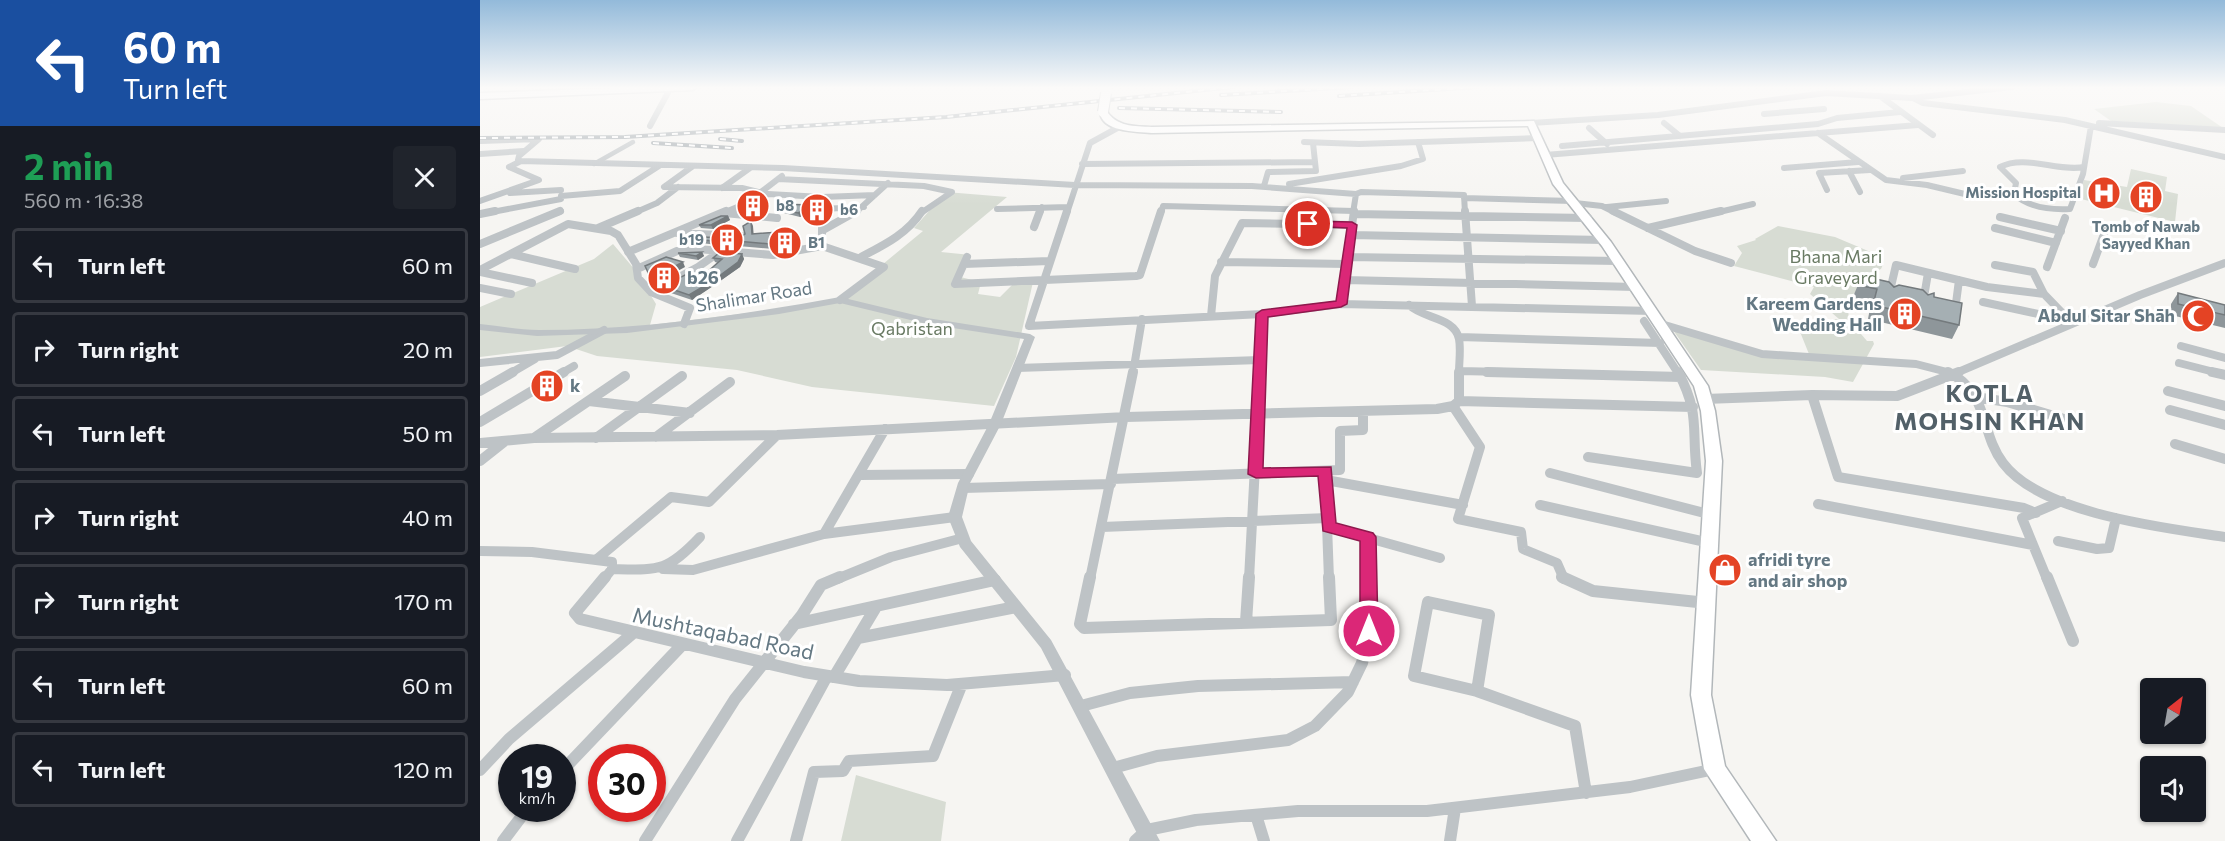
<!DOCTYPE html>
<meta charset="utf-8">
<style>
:root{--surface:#171b24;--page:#20242c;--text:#f1f3f6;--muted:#9ea1a6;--line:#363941}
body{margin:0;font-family:Commissioner,sans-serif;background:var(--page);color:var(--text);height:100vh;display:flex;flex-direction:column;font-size:22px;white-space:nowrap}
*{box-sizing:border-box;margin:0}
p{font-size:20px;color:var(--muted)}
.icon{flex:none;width:33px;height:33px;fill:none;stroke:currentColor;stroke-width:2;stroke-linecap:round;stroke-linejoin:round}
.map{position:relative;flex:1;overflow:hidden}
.details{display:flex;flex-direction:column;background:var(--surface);width:480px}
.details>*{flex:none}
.banner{background:#1a4fa0;color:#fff;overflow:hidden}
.needle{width:39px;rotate:31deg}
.fabs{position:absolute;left:1660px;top:678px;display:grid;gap:12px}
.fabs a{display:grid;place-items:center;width:66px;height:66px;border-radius:6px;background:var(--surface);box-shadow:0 2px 4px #0004;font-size:30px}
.speed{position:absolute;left:18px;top:744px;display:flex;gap:12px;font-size:30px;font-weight:700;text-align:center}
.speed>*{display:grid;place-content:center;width:78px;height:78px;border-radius:50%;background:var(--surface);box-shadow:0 2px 4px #0004;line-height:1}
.speed small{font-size:15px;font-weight:400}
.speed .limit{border:9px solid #d22;background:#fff;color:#111}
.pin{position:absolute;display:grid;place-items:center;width:51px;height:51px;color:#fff;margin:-26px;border:3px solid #fff;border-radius:50%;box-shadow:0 2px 6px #0007}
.me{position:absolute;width:66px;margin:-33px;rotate:0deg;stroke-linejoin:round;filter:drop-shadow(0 0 4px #0008)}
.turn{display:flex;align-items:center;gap:21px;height:126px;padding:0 24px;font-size:27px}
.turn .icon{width:78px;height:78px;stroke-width:2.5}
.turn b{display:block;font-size:42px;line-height:51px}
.round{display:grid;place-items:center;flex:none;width:63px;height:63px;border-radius:6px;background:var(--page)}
.headline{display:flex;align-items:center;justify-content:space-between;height:102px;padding:0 24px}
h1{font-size:36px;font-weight:700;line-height:45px;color:#1e9e55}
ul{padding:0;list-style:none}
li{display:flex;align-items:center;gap:18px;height:75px;margin:0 12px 9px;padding:0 12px;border:3px solid var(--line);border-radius:6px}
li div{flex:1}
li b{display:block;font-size:22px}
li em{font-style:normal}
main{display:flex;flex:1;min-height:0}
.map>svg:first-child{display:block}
.green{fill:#d7dcd3}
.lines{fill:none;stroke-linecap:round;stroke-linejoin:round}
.primary-casing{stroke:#b2b7ba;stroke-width:3}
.pedestrian{stroke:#bec3c6;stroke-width:4.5}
.minor-far3{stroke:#bec3c6;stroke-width:6}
.minor-far2{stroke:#bec3c6;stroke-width:8}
.minor-far1{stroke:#bec3c6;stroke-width:10}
.minor{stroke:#bec3c6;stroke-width:12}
.tertiary{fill:#bec3c6;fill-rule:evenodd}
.primary{fill:#fff;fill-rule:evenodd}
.rail-casing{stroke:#9fa7ac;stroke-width:4}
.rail{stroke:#fff;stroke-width:2;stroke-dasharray:6;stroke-linecap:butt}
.primary-bridge-casing{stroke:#b2b7ba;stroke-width:12;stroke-linecap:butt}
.primary-bridge{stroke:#fff;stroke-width:10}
.wall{fill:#8e969a}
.shaded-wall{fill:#747a7d}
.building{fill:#a5afb3;stroke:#747a7d;stroke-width:1.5}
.route{fill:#db2777;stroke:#8e194d;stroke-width:1.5}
.labels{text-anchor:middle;stroke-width:6;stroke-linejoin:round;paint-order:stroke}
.far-poi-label{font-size:15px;font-weight:bold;fill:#647883;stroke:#fff;text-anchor:start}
.park-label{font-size:18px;fill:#697a63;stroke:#fff}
.poi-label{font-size:18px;font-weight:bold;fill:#647883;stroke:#fff;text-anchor:start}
.street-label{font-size:18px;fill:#647883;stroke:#fff}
.near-street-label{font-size:21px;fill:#647883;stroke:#fff}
.district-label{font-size:24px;font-weight:bold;letter-spacing:1.5px;fill:#526068;stroke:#fff}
</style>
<main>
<section class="details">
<div class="banner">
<div class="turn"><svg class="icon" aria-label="left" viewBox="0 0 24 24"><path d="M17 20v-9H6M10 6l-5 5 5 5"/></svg><div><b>60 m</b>Turn left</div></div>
</div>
<div class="headline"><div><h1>2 min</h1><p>560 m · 16:38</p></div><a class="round"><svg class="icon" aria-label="close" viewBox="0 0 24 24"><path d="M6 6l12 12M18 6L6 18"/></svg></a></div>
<ul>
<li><svg class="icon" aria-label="left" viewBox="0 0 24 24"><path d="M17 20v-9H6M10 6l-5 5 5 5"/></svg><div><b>Turn left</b></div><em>60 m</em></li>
<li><svg class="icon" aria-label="right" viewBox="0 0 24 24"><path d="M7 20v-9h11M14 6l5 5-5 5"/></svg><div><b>Turn right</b></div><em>20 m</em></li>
<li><svg class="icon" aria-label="left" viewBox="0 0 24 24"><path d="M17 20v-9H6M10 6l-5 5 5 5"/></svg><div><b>Turn left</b></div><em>50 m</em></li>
<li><svg class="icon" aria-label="right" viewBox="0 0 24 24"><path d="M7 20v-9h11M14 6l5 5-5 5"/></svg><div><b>Turn right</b></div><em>40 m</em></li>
<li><svg class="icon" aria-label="right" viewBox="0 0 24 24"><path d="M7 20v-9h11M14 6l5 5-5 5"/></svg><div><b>Turn right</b></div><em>170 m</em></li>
<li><svg class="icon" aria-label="left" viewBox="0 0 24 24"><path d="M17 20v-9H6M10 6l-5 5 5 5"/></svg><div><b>Turn left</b></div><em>60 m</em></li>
<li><svg class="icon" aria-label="left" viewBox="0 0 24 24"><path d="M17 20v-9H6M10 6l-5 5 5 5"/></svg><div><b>Turn left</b></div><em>120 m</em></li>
</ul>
</section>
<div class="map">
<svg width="1745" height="841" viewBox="0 0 1745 841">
<rect width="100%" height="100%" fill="#f6f5f2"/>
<path class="green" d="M1676,102L1711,106L1743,128L1631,121L1614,109Z
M1651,169L1687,177L1685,191L1698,194L1695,222L1597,198L1604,180L1647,187Z
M466,192L527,197L461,252L491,255L476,276L501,282L498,294L520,297L533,284L553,282L536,357L514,406L332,387L257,370L117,356L87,346L0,357V307L114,259L133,244L156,271L176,304L170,325L357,302L443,231L434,228Z
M1298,226L1355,237L1400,256L1404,262L1401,269L1388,274L1383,289L1367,297L1369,320L1387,341H1393L1394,344L1373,382L1345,377L1221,370L1188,323L1282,354L1331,359L1316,322L1359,319L1330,294L1334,287L1254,266L1262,253L1257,246L1276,240L1275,239Z
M376,775L466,802L461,841H361Z"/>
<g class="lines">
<g class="primary-casing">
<path id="primary" d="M161,87H217L213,90L0,99V93Z
M620,110H626C636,127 654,126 672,127L1054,121L1083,183L1131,242L1228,386L1235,411L1242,461L1231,695L1245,766L1296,841H1271L1224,769L1211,695L1226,461L1221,411L1214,386L1122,246L1073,184L1048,126L672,133C656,132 619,132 620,110Z"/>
</g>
<path class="pedestrian" d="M114,164L153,142"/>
<path class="minor-far3" d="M88,88L91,87
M1400,96L1453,135
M1433,98L1443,103L1585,120L1745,157
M1284,114L1344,109
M1051,123L1178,115L1346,93L1432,98L1532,87
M1184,123L1200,136
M1619,123L1745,130
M170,126L191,87
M1109,128L1127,144
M1338,133L1406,180L1447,185L1489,195
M0,141L59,139L39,156L38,160L41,161L29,167
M824,142L879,144L1058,138
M1082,146L1338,124L1357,118L1420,112
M0,154L44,151
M1065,155L1438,125
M41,161L303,168L595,185L772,186L876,194
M602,164L835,162
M213,166L184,187L262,188L287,194
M1604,167C1577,172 1545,154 1520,167L1536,183L1534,194C1549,208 1570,210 1590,209L1603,174L1611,126
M1304,168L1378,162
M1369,171L1380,192
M1423,178L1483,171
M298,179L444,186L472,192L441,213
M809,184L921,166L943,159L938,142
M784,186L788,172L836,171L833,143
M242,188L270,168
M1347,190L1339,173L1390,170
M281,192L302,176
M30,193L81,190
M81,196L140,191L179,166
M342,197L395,195
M984,198L1093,201
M0,201L59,180L29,167
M1095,203L1122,206L1136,213
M1127,207L1186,201
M341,209L384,207
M517,209L588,207
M7,213L81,199
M77,213L81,211
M154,213L177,203L198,187
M243,213L288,194L342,197V213
M375,213L408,183
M560,213L562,207
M587,213L610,143L641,126
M681,213L683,206L874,211
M873,213L876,194L881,192L984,195L985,213
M1235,213L1273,204"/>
<path class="minor-far2" d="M342,211V246L404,267L360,300
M587,211L549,326L782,314L861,304L1172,311
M985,211L992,306
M1133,211L1215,251L1251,263
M244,213L297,218
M0,214L15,211
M874,214L1108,218
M1520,217L1581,231
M554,227L560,211
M118,228L158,211
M1168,228L1241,211
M1515,228L1576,243
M343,230L377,211
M871,235L1124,240
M0,244L80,211
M148,252L246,211
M31,254L95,269
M381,257C404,245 427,234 442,211
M487,257L475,284L656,276L660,275L681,211
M868,257L1138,261
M741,262L867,264
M484,264L569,261
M1613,264L1627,226
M1515,265L1553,272L1564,294L1592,323
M1567,267L1585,218
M157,269L197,251L217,249L293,255L342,246
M0,270L88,224L131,231L138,235L156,264L158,278L171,292L210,308L204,324
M0,272L52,283
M865,280L1155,287
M0,288L31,294
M171,292L218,267L262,236L197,233
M1409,295L1416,265L1507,287L1564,294
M1503,302L1590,321
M1443,303L1448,273
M861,304L874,211
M929,305C943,319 975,317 979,339C981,349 979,362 979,373
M1475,311L1479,280
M731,316L735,276L762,223L872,225
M1164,321L1198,373
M1178,323L1282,354L1436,364L1471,373
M979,337L1180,343
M1701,346L1745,358
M0,363L77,355L124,330
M1699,363L1738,373
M537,368L780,360
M980,371L1062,373
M31,373L55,359
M82,373L94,366
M653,373L662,319
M780,373L782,314
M1476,373L1660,295L1745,263"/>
<path class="minor-far1" d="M1007,372L1201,377
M1468,372C1510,393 1499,431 1523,463C1561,514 1685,528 1745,537
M1732,372L1745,375
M0,391L33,372
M1688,391L1745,406
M1332,395L1358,477L1544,508L1556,513
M1496,397L1527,402L1584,419
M1225,399L1332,395L1417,396L1479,372
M109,401L210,413
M979,401L1213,407
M973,406L1000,447L978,519L1041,532L1043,549L1077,563L1084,579
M1690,410L1745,425
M0,422L84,372
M176,437L250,382
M54,438L145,376
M116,438L202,376
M0,443L54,438L297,435L646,417L957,409L973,406L979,401V372
M1695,444L1745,459
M1108,457L1217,473C1211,430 1221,415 1198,372
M0,461L24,442
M845,471L849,579
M1070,473L1232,515
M380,475L489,474
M632,479L860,470V431L883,430V411
M846,480L983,505
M483,488L631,484
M1338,504L1553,545
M1060,505L1230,543
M622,527L848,518
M849,527L960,558
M344,534L405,429
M888,537V579
M1578,541L1617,549L1629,548L1636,518
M0,551L52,552L132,562V569L124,579
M117,559L191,497L229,502L297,435
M132,569C179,570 187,572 220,537
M183,569L213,570L344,534L475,517
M357,579L411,557L483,538
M610,579L653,372
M769,579L780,372
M1567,579L1542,518L1582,501"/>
<path class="minor" d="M125,577L95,613L100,619L324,672L379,681L467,685L585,675
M610,577L600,624L604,628L851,620L849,577
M1082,577L1113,591L1227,603
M1567,577L1593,641
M948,602L1009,615L997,691L934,676Z
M766,622L769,577
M314,624L515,580
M378,638L536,607
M354,677L396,607
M997,691L1095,726L1106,793
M601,706L650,693L718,686L873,682
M633,768L677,756L808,740L835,726L868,692L882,663L889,631L888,577
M0,770L29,739L152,634
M82,771L202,645
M776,815L784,841
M23,841L48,808
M165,841L255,699L322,615L341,585L360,577
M257,841L347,676
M316,841L334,772L363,771L369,761L453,756L481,686
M655,841L667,830L716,820L818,811H947L1150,787L1235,769
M970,841L975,808"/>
<path class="tertiary" d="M360,297L447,318L550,334L555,337L521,424L490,483L482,517L491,541L571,640L680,841H661L561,648L480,547L468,517L478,483L509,424L544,339L447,324L360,303L299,314L147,333L57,336L0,330V324C20,326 40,330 59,330C160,330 261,315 360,297Z"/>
<use href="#primary" class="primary"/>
<g class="rail-casing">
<path id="rail" d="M741,95L872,87
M859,96L998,87
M639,108L801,112
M0,138L145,137L466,117L753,87
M240,139L262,141
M173,143L252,148"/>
</g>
<use href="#rail" class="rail"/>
<g class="primary-bridge-casing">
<path id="primary-bridge" d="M623,112L626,93"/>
</g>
<use href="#primary-bridge" class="primary-bridge"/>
</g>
<path class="wall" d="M273,198L284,206L277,210L266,209L263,203Z
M334,205L335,208L320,217L296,211L295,208Z
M248,216L250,220L233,229L221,228L219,225Z
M273,226V234L313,231L315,236L308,246L293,249L258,246L256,241L265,234Z
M218,240L244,241L239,245L220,243Z
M222,252L224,256L218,260L200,257L198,253Z
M262,254L264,259L260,267L233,286L212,300L185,291L183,286L215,279L226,273L238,263L235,262L233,258Z
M1378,285L1414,287L1454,297L1479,325L1472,339L1388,319L1391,303L1372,299Z
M1698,293L1745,305V328L1691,315V304Z"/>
<path class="shaded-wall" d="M281,200L284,206L277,210L274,204Z
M334,205L335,208L320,217L318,213Z
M248,216L250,220L233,229L231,225Z
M271,221L273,226L274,239L272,234Z
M313,231L315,236L308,246L293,249L291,244Z
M243,238L244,241L239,245L238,241Z
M222,252L224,256L218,260L216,256Z
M262,254L264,259L260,267L233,286L212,300L209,295Z
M203,262L205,267L174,284L171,279Z"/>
<path class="building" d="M273,198L281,200L274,204L263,203Z
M295,204L334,205L318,213L295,208Z
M241,216H248L231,225H219Z
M271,221L272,234L313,231L306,241L291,244L256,241L265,234L263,226Z
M222,237L243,238L238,241L218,240Z
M222,252L216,256L198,253Z
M240,252L262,254L258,262L231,282L209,295L183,286L205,275L215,279L226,273L242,259L233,258Z
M186,257L203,262L171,279L165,266Z
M1387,277L1409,282L1414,287L1419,285L1443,290L1448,295L1454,293V297L1482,303L1479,325L1393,305L1397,289L1378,285Z
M1698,293L1745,305V315L1698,304Z"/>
<linearGradient id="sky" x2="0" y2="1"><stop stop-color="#93bada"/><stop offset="0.43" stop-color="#fbfaf9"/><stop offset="1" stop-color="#fbfaf9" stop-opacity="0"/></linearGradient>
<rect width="1745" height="204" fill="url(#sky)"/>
<path class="route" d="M828,221L872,222L877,225L867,304L861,307L788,317L783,468L851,467L856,523L893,533L896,537L898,631L895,635H883L880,631V541L843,531L838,476L776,478L768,474L776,314L782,310L856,301L867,228L824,226V222Z"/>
<defs>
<g id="hospital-disc" transform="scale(1.725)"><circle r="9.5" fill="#e44324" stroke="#fff"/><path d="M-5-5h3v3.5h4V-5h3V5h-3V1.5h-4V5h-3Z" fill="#fff"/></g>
<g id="building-disc" transform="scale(1.725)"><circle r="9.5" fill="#e44324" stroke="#fff"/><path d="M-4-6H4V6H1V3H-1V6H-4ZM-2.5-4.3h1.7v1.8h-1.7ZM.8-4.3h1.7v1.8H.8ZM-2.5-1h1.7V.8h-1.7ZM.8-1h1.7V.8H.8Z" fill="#fff"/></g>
<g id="mosque-disc" transform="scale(1.725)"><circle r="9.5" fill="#e44324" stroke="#fff"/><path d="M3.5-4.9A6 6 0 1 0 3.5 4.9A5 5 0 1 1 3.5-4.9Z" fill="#fff"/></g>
<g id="shop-disc" transform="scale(1.725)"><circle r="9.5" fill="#e44324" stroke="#fff"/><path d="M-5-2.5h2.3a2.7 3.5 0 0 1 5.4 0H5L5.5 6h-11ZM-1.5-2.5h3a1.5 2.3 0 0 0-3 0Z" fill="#fff"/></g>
</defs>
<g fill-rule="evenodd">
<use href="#hospital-disc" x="1624" y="193"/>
<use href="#building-disc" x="1666" y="197"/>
<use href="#building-disc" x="273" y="206"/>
<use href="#building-disc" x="337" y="210"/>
<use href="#building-disc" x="247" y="240"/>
<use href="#building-disc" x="305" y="243"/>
<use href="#building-disc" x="184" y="278"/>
<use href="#building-disc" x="1425" y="314"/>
<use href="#mosque-disc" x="1718" y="316"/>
<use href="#building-disc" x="67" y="386"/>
<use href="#shop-disc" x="1245" y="570"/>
</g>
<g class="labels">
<g class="far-poi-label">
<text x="1601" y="198" text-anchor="end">Mission Hospital</text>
<text x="296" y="211">b8</text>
<text x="360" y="215">b6</text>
<text x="1666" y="232" text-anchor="middle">Tomb of Nawab<tspan x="1666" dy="17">Sayyed Khan</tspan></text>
<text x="224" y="245" text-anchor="end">b19</text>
<text x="328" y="248">B1</text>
</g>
<g class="park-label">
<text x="1356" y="263">Bhana Mari<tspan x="1356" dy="21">Graveyard</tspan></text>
<text x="432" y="335">Qabristan</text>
</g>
<g class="poi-label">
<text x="207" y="284">b26</text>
<text x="1402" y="310" text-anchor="end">Kareem Gardens<tspan x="1402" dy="21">Wedding Hall</tspan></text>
<text x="1695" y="322" text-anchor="end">Abdul Sitar Shāh</text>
<text x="90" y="392">k</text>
<text x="1268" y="566">afridi tyre<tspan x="1268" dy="21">and air shop</tspan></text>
</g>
<g class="street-label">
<text transform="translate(274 297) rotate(-9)" y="6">Shalimar Road</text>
</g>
<g class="near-street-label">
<text transform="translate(243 634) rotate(12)" y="7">Mushtaqabad Road</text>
</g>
<g class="district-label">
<text x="1510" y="402">KOTLA<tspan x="1510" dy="28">MOHSIN KHAN</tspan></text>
</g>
</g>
</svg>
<div class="fabs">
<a><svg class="needle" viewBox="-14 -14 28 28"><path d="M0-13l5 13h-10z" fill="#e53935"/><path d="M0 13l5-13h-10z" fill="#9ea1a6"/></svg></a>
<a><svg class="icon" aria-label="sound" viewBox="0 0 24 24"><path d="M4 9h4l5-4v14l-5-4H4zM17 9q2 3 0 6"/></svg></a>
</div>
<div class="speed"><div>19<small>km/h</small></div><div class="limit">30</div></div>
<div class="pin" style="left:828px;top:224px;background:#d93025"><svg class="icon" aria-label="arrive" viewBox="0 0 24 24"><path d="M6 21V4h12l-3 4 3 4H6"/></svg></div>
<svg class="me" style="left:889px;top:631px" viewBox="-20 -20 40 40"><circle r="17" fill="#db2777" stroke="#fff" stroke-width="3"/><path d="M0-11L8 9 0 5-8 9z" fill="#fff"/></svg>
</div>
</main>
